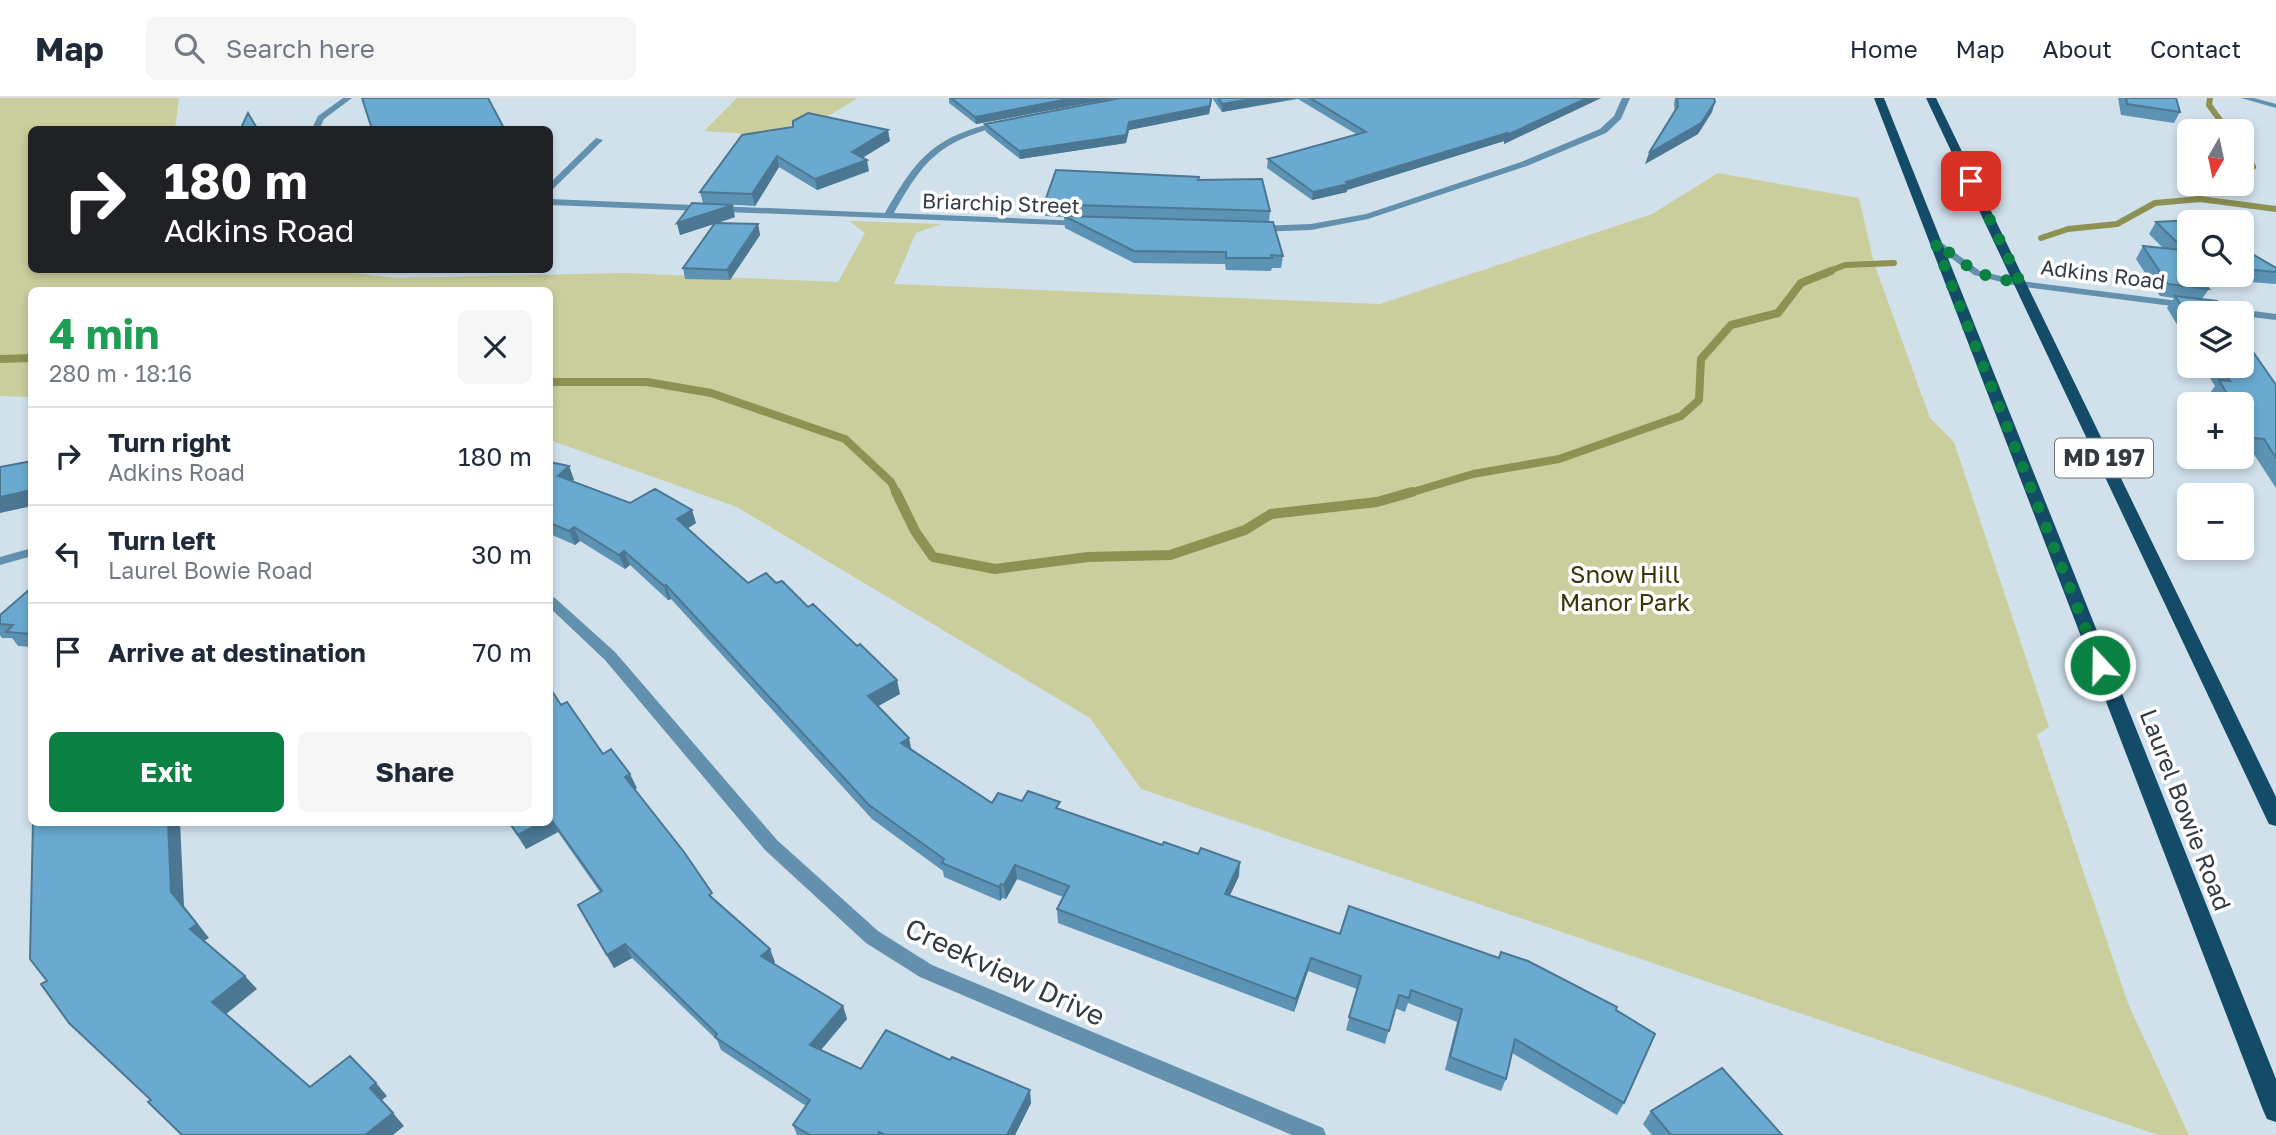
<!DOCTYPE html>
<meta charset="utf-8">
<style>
:root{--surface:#fff;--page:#f6f6f7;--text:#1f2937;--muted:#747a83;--line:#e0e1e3;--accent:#0b8043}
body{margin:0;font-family:"Golos Text",sans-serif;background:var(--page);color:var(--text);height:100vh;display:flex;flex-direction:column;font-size:26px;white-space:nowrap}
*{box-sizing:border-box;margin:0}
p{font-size:23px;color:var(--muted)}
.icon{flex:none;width:38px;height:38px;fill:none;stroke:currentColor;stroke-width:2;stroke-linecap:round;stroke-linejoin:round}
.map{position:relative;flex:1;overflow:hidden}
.drawer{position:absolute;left:28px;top:189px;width:525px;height:539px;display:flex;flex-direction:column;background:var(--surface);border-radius:10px;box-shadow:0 4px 10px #0003}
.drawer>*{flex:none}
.guide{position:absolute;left:28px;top:28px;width:525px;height:147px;border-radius:10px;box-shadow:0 4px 10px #0003;background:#202124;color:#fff;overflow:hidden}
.needle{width:46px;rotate:189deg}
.fabs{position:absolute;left:2177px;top:21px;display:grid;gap:14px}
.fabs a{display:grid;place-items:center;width:77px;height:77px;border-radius:10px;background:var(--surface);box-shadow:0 4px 10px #0003;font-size:35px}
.pin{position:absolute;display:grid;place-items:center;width:60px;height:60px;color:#fff;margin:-30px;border-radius:14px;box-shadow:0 4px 10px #0006}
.me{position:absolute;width:77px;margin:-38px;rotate:339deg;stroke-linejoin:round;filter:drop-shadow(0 0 5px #0008)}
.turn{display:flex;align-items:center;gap:24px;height:147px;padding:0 21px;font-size:32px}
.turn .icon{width:91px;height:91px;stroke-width:2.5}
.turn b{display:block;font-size:49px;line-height:60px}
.round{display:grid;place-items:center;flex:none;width:74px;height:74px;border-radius:10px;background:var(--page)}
.head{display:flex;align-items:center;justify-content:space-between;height:119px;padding:0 21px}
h1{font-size:42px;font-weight:700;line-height:52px;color:#1e9e55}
.cta{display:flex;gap:14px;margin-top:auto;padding:14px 21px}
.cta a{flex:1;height:80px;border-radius:10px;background:var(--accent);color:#fff;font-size:28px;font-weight:700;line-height:80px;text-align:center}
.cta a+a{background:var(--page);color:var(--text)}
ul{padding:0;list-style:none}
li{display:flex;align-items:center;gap:21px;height:98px;padding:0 21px;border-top:2px solid var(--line)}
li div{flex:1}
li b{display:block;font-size:26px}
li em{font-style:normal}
header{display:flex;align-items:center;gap:42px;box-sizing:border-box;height:98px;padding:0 35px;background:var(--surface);border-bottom:2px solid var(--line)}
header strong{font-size:33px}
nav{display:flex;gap:38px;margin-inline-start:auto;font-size:24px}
.search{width:490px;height:63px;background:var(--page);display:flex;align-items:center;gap:18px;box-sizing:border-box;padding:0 24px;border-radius:10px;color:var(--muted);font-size:26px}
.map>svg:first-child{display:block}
.green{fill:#cace9d}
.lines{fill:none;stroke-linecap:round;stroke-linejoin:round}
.stream-far2{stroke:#8e9152;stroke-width:6}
.stream-far1{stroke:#8e9152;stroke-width:8}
.stream{stroke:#8e9152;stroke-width:10}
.minor{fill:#6390ad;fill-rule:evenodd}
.primary{fill:#144b68;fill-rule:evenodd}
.wall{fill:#5c92b3}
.shaded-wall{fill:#4b7792}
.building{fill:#6baad0;stroke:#4b7792;stroke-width:2}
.route{stroke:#0b8043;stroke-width:12;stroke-dasharray:0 21.6}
.labels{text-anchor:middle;stroke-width:7;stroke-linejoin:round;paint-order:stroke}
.far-street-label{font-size:21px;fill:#343a3f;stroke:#fff}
.shield{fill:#fff;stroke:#717579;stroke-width:2}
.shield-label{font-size:23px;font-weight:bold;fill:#343a3f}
.park-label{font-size:24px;fill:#363702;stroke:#fff}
.street-label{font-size:24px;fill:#343a3f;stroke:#fff}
.near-street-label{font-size:28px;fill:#343a3f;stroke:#fff}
</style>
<header>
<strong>Map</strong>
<div class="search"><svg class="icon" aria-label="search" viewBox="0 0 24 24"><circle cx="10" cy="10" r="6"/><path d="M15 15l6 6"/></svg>Search here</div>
<nav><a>Home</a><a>Map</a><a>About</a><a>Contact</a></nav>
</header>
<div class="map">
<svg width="2276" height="1037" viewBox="0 0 2276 1037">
<rect width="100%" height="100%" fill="#d1e1ec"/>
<path class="green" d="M0,0H179L175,31L32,32V172H329L396,180L625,175L838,184L865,135L849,123L941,126L916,135L894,186L1380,206L1652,116L1718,75L1859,100L1874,165L1930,320L1954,344L2049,629L2037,637L2129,908L2189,1037H2158L1141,691L1090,620L737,409L550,342V192H32L31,299L0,298Z
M737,0H858L793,39L704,33Z"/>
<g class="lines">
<path class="stream-far2" d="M2210,0L2209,7L2228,33
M2242,45L2253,69L2242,70
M2200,101L2276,111
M2041,140L2068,131L2117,126L2155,105L2200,101L2195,94L2204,86
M1827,174L1845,167L1894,165"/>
<path class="stream-far1" d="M0,261L32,260
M550,284H647L711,295L845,341L891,384L897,396
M1406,396L1473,376L1559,361L1681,318L1699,302L1701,261L1731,227L1778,215L1801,185L1831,173"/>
<path class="stream" d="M896,394L915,433L933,459L995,471L1088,459L1170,457L1245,432L1271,416L1377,404L1412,394"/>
<path class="minor" d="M343,0H352L324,21L319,32H311L318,18Z
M1622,0H1630L1621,21L1606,35L1527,68L1368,121L1311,132L1257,134L1252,131L1257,128L1311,126L1366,116L1521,64L1600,31L1614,18Z
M2241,0H2254L2276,6V10Z
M1003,23L1007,25L1006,27C942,42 925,59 894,115L1083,123L1086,124V128L550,107V101L885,115C918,57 936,37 1003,23Z
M596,40L603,42L553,91L550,92V85Z
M1932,142H1938L1980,173L2021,183L2187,204L2192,207L2187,210L2017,188L1974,177L1932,146Z
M2207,207L2276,216V222L2242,218V215L2203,212V208Z
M32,450V458L0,467V459Z
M550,498L555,500L615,554L777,742L878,833L932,867L1323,1030L1326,1037H1292L920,879L866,845L765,752L605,562L550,510Z"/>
<path class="primary" d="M1874,0H1884L2276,981V1024L2267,1021L2263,1012Z
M1926,0H1936L2276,699V728L2269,726L2266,720Z"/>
</g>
<path class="wall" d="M949,0H1115L976,26L949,5Z
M1212,0L1209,16L1129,32L1126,45L1020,61L986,34L985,26Z
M1212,0H1601L1504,46V43L1347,92V94L1312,102L1267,70L1268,61L1356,36L1298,1L1222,14Z
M1675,0H1714L1712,14L1698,36L1645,66L1675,14L1674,6Z
M2118,0H2176L2180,14L2174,25L2121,17Z
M742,37L890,43L862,60L869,73L817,92L779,69L755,108L703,105L700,94Z
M1198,82L1270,113L1269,124L1283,158L1281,170H1272L1271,173L1226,172L1225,166L1134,165L1065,130L1064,119L1045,118L1044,106Z
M735,119L718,125L758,126L760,137L730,182L685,181L683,170L714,126L680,137L677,125Z
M2156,124H2189V177H2242V150L2276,170V185L2275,186L2201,180L2209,191L2202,201L2189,215V249L2180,235L2181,233L2167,210L2174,200L2160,198L2136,161L2143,148L2164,151L2149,136Z
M2202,268H2242L2276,287V390L2253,355L2243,353L2242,351V306H2216L2210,295L2215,288Z
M550,364L569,368L574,382L572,383L630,405L696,425L688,430L748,485H776L900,596L878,608L912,651L992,705L1022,703L1060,712L1239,778L1230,797L1340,836L1499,860L1501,854L1616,912L1624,1005L1617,1017L1512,955L1506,981L1501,993L1445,972L1457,924L1408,905L1405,914L1395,910L1385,946L1346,932L1357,891L1308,873L1294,914L1058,825L1057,811L1063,799L1017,781L1006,801L1002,800L1000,803L944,779L943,773L872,721L671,501L668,502L630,467L625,471L580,443L575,447L550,436Z
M32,491V549L18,548L12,540H2L0,537V517Z
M561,607L603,656L637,690L634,691L715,803L775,864L773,866L843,908L847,921L821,952L861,971L1031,1005L1015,1037H797L793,1027L806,1008L721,952L717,942L632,860L614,870L585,820L600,794L558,734L526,751L508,724H550Z
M1651,1013L1782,1037H1652L1643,1026Z"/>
<path class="shaded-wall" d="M1074,0H1115L976,26L975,19Z
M1212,0L1209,16L1129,32L1126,45L1020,61L1019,53Z
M1257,0H1298L1222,14V6Z
M1587,0H1601L1504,46V43L1347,92V94L1312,102L1313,94L1346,84Z
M1715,4L1712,14L1698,36L1645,66L1649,55Z
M888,32L890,43L854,65L852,54Z
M777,58L779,69L755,108L752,96Z
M867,62L869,73L817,92L815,81Z
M733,107L735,119L680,137L677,125Z
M758,126L760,137L730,182L727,172Z
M569,368L574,382L563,391L558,378Z
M32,392V408L0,415V399Z
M692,412L696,425L682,434L677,421Z
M574,429L580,443L575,447L569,433Z
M624,453L630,467L625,471L619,457Z
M666,487L671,501L668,502L664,488Z
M897,582L900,596L871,612L868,598Z
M909,640L912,654L901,645Z
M630,676L637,690L631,693L625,679Z
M550,720L558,734L526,751L518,737L542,724H550Z
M168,724H180L184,808L209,840L202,844L190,831L171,794Z
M1240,764L1239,778L1224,810L1225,796Z
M1015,767L1017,781L1006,801L1004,787Z
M1001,786L1002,800L1000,803L999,789Z
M625,846L632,860L614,870L607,857Z
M770,851L775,864L766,872L761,858Z
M1311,860L1308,873L1294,914L1296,901Z
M245,878L257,891L225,917L212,904Z
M843,908L847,921L814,960L810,947Z
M376,985L387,998L382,1002L404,1028L393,1037H365L370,990Z
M1030,992L1031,1005L1015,1037H1007Z"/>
<path class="building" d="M362,0H488L505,32H379L371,28Z
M951,0H1074L975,19Z
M1120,0H1211L1210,8L1129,24L1126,37L1019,53L985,26Z
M1218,0H1257L1222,6Z
M1310,0H1587L1505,38L1507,35L1346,84L1348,86L1313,94L1268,61L1366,34Z
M1677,0H1714L1715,4L1701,25L1649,55L1678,8Z
M2126,0H2176L2180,14L2127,6Z
M248,15L258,32H240Z
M808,15L888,32L852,54L867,62L815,81L777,58L752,96L700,94L742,37L793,29V23Z
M1056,72L1199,79L1198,82L1262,81L1270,113L1044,106Z
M692,105L733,107L677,125Z
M1064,118L1273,124L1283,158L1271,157L1272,160H1226V154L1134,153Z
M2195,122L2199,124H2189V156L2156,124Z
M715,125L758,126L727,172L683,170Z
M2143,148L2182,152L2189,163V177H2199L2209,191L2168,186Z
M2242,150L2276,170V174L2242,171Z
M2175,198L2217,203L2226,215H2189V219Z
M2242,238L2276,287V360L2264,341L2253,340L2242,320V306H2233L2219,282L2230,283L2219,268H2242Z
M32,363V392L0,399V369Z
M550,364L569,368L558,378L630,405L655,391L692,412L677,421L748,485L766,475L776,485L782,483L808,509L813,506L857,548L860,546L897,582L868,598L909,640L901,645L992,705L998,695L1022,703L1028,693L1060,704L1056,710L1162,747L1164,744L1198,756L1201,750L1240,764L1225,796L1340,836L1349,808L1499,860L1501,854L1528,863L1617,909L1616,912L1655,936L1624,1005L1515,941L1506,981L1450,959L1462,911L1411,892L1409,900L1399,897L1389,933L1349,919L1361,878L1311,860L1296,901L1057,811L1069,788L1015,767L1004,787L1001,786L999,789L942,765L944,761L869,707L666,487L664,488L624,453L619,457L574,429L569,433L550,425Z
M30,491H32V536L6,534L13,527L0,526V517Z
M550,590L561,607L567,604L603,656L611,651L630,676L625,679L684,754L712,795L709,797L770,851L761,858L843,908L810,947L861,971L886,932L950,962L952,959L1030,992L1007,1037H885L879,1034L878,1037H810L793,1027L810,1002L715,939L717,936L625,846L607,857L578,807L602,793L550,720Z
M33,724H168L171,794L197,826L190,831L245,878L212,904L310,989L350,958L376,985L370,990L393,1015L365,1037H182L148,1004L151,1002L69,925L41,886L47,883L30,861Z
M509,724H542L518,737Z
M1722,970L1782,1037H1671L1651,1013Z"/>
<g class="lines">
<path class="route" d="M1971,83L2021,186L1977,175L1935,144L2100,567"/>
</g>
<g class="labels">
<g class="far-street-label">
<text transform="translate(1001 106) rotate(2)" y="7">Briarchip Street</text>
<text transform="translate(2103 177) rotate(7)" y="7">Adkins Road</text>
</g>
<rect class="shield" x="2055" y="340.5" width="98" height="39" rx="5"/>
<g class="shield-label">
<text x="2104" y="368">MD 197</text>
</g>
<g class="park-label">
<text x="1625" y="485">Snow Hill<tspan x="1625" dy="28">Manor Park</tspan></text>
</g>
<g class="street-label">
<text transform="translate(2185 712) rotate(69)" y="8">Laurel Bowie Road</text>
</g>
<g class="near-street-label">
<text transform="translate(1005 874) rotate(25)" y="10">Creekview Drive</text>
</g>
</g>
</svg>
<div class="fabs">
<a><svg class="needle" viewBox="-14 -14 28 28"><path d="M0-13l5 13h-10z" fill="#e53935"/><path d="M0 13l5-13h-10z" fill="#747a83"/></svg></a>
<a><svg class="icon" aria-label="search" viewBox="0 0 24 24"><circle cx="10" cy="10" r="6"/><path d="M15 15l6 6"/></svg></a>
<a><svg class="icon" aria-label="layers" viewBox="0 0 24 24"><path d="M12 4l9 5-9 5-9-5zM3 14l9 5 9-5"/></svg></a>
<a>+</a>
<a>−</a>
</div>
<div class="pin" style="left:1971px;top:83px;background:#d93025"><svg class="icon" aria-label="arrive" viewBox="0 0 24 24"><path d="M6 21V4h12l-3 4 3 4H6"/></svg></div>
<svg class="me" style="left:2100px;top:567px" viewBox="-20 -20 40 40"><circle r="17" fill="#0b8043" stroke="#fff" stroke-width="3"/><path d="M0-11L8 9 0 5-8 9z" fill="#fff"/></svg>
<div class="guide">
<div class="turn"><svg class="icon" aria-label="right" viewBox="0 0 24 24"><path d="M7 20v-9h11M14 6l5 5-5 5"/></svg><div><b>180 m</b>Adkins Road</div></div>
</div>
<section class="drawer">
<div class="head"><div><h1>4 min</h1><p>280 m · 18:16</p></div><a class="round"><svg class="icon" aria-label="close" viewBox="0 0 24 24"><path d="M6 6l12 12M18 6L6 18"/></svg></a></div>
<ul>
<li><svg class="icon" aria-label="right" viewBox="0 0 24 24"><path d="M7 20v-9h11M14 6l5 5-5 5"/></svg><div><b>Turn right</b><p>Adkins Road</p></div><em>180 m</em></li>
<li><svg class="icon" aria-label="left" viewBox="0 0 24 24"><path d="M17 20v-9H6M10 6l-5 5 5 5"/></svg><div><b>Turn left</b><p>Laurel Bowie Road</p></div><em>30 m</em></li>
<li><svg class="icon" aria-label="arrive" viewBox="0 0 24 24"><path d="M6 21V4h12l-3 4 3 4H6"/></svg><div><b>Arrive at destination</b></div><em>70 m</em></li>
</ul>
<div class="cta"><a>Exit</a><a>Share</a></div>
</section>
</div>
